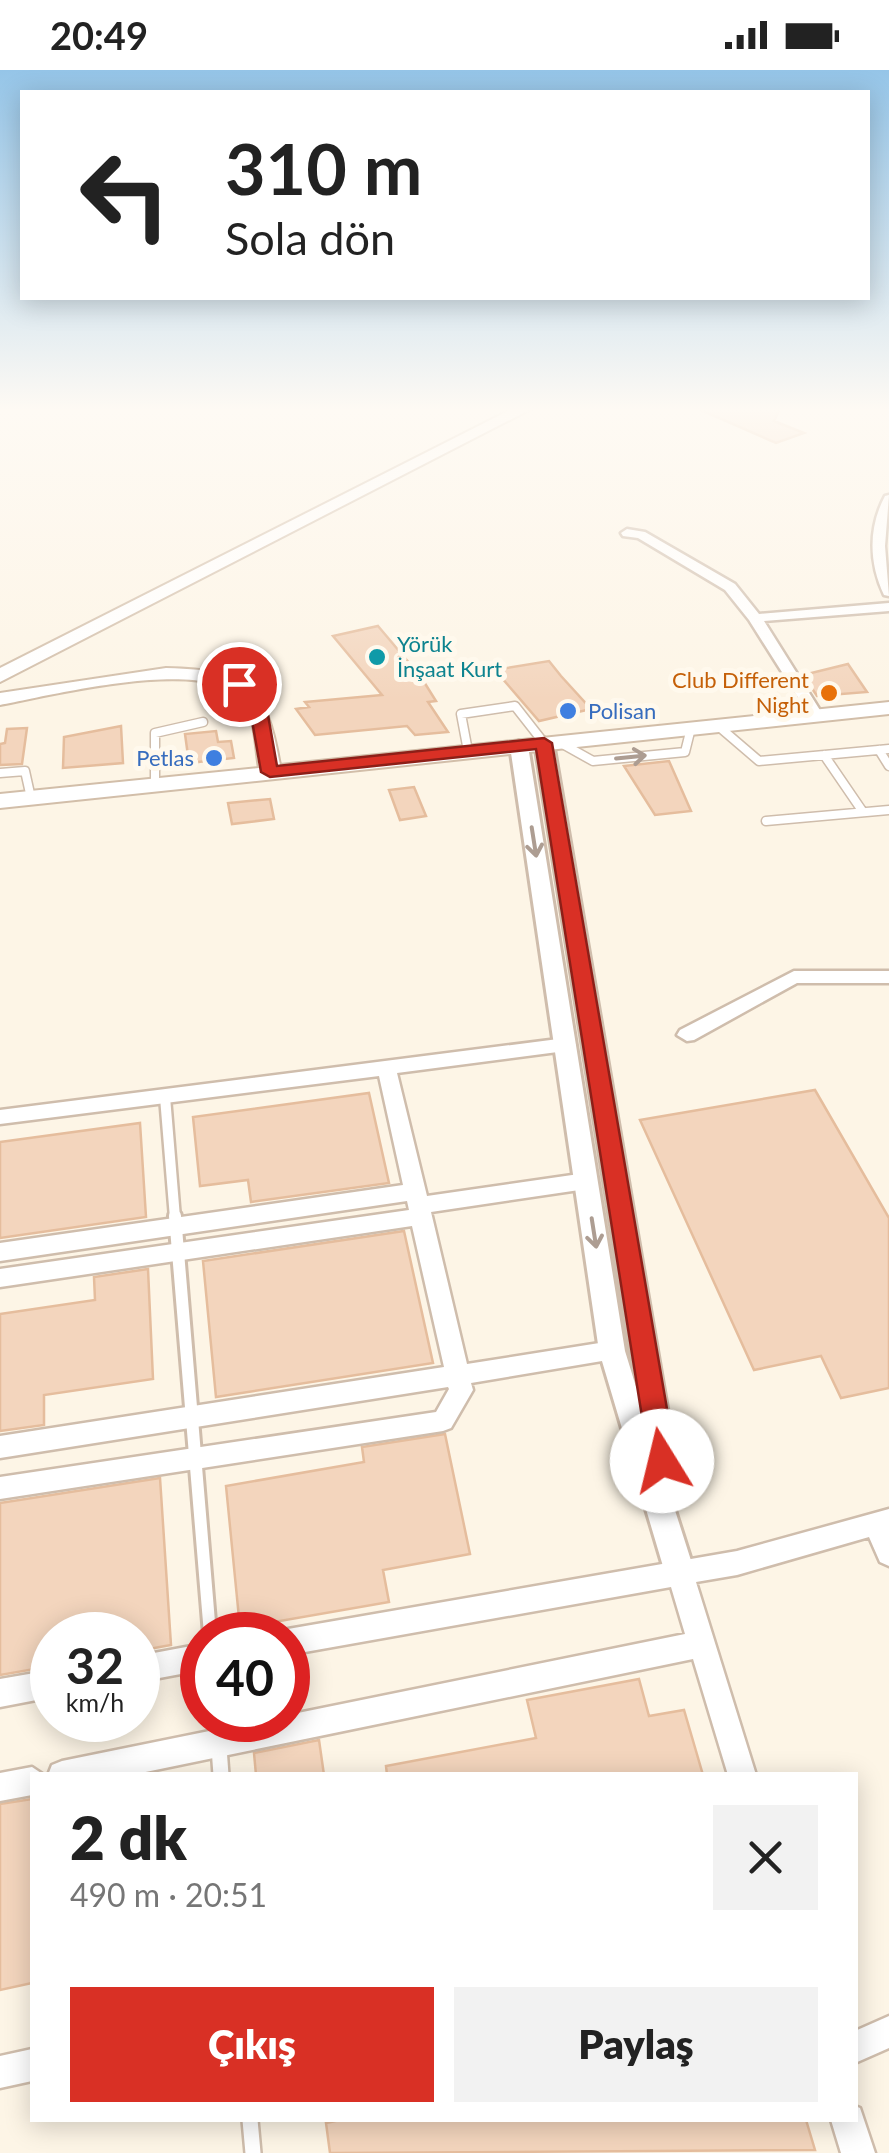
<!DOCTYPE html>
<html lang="tr">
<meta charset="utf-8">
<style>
:root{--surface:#fff;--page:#f2f2f2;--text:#222;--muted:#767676;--accent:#d93025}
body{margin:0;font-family:Lato,sans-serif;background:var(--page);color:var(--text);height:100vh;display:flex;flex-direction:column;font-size:38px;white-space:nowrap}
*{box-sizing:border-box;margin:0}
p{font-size:32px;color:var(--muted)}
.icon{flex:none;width:55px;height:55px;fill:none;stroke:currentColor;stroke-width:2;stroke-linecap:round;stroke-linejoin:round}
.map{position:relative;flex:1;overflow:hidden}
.panel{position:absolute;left:30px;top:1702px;width:828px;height:350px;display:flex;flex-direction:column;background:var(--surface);border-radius:0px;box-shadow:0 5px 25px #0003}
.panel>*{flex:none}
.banner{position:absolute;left:20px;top:20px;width:850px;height:210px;border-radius:0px;box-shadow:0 5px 25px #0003;background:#fff;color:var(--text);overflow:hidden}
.speed{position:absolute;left:30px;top:1542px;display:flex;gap:20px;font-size:50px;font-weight:700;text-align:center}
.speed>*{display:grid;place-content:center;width:130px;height:130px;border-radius:50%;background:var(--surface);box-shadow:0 5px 25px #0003;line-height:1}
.speed small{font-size:25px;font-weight:400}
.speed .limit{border:15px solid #d22;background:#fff;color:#111}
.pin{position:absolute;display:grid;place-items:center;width:85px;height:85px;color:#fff;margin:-42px;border:5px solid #fff;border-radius:50%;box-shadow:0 2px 10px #0007}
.me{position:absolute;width:110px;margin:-55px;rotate:351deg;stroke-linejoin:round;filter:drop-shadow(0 0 8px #0008)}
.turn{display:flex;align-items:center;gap:35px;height:210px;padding:0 40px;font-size:45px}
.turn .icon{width:130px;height:130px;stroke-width:2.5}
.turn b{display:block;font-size:70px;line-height:85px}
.round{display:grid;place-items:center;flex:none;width:105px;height:105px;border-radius:0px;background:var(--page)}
.summary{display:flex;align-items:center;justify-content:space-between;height:170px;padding:0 40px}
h1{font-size:60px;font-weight:800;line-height:75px}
.action{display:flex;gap:20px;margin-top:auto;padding:20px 40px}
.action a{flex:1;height:115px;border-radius:0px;background:var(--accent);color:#fff;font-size:40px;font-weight:800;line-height:115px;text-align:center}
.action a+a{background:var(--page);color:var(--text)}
.status{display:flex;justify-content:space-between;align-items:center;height:70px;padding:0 50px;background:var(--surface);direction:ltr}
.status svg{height:28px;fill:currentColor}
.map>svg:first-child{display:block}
.building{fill:#f3d5bd;stroke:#e5bd9d;stroke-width:2.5}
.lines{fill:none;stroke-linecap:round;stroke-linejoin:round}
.service-far3-casing{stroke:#cfbdac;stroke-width:11}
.service-far2-casing{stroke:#cfbdac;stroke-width:15}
.service-far1-casing{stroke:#cfbdac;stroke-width:18}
.service-casing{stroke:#cfbdac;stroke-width:20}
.minor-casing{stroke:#cfbdac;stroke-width:5}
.tertiary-casing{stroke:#cfbdac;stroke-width:6}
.secondary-casing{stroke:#d2bea9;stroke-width:4}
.service-far3{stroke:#fff;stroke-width:8}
.service-far2{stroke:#fff;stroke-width:10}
.service-far1{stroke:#fff;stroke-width:12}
.service{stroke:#fff;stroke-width:15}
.minor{fill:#fff;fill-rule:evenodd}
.tertiary{fill:#fff;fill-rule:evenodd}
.secondary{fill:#fff;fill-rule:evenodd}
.oneway{stroke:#ad9d92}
.route{fill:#d93025;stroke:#8d1f18;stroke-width:2.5}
.culture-dot{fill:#0f9aa8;stroke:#fff9ed;stroke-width:4}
.food-dot{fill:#e8710a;stroke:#fff9ed;stroke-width:4}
.shop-dot{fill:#3f7fe0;stroke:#fff9ed;stroke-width:4}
.labels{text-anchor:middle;stroke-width:10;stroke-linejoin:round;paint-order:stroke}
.far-culture-label{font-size:22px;fill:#0d838f;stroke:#fff9ed;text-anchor:start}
.far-food-label{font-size:22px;fill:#c56008;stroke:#fff9ed;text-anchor:end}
.far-shop-label{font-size:22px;fill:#366cbe;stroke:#fff9ed;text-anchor:start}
</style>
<div class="status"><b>20:49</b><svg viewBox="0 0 49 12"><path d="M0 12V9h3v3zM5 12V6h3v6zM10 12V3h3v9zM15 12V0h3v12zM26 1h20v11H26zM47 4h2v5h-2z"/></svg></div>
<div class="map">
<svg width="889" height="2083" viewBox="0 0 889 2083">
<rect width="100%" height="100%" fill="#fdf5e6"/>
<path class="building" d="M694,337H781L774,351L804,363L776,373Z
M378,556L421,607L436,631L428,632L448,662L415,665L407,656L315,665L296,639L309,637L305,632L382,625L333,566Z
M549,591L561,606L591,639L539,651L495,600Z
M848,594L867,622L817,626L803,605Z
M121,656L123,693L63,698L64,667Z
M27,658L22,694L0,695V674L5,673L7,659Z
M216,661L218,672L231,671L234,688L189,693L185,664Z
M669,691L691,741L655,745L624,696Z
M414,717L426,746L400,750L389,720Z
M270,729L274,749L232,754L228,733Z
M815,1020L889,1148V1318L841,1328L821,1286L754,1300L640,1050Z
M369,1023L389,1113L251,1132L248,1110L200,1116L193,1047Z
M140,1053L146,1147L0,1168V1072Z
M404,1161L433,1293L216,1327L203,1191Z
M148,1199L153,1309L44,1325V1355L0,1361V1244L95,1230L94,1207Z
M445,1364L470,1484L383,1500L389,1532L240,1558L226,1416L364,1392L362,1377Z
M160,1408L171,1575L138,1581V1565H52V1596L0,1605V1433Z
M639,1609L649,1646L684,1640L703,1705H387L386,1696L536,1668L527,1630Z
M319,1670L324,1705H256L254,1683Z
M32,1729V1913L0,1920V1734Z
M340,2050H806L815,2080L330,2083L326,2053Z"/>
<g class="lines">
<g class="service-far3-casing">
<path id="service-far3" d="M717,655L759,691L889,679
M559,672L593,691L685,682L691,658
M879,680L889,696
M468,681L461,644L515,636L544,673
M824,685L863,742
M0,703L25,701L31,728
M155,714V663L203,652
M766,751L889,740"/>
</g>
<g class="service-far2-casing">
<path id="service-far2" d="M165,1027L175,1148"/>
</g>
<g class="service-far1-casing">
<path id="service-far1" d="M175,1146L210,1564"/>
</g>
<g class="service-casing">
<path id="service" d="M217,1650L221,1705
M250,2050L253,2083"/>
</g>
<g class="minor-casing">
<path id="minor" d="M889,425L885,476L889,526L884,525C869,493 868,458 885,426Z
M627,459L645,462L735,514L759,544L889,533V541L764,551L823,645L816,649L811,648L749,550L725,520L638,468L623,466L621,463Z
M794,901H889V913H797L694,970L687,971L677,965L680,960Z
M566,968L576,975L573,980L397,1003L427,1126L586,1103L593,1105L596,1111L593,1117L586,1119L431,1142L467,1294L612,1271L620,1274L624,1281L620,1288L471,1313L473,1320L451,1358L443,1361L0,1429V1407L436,1342L449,1319L448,1317L0,1388V1366L444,1297L412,1156L0,1217V1199L409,1140L407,1131L0,1191V1173L403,1115L379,1006L0,1054V1040Z
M889,1439V1496L880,1492L869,1467L737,1505L696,1512L756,1705H728L693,1589L131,1705H48L52,1695L62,1691L263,1650H288V1645L685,1564L671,1517L288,1585V1565H278L288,1559L737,1481Z
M202,1574V1600L138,1612V1586Z
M52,1600V1627L0,1637V1609Z
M32,1697L44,1705H32V1725L0,1731V1703Z
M889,1946V1978L855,1993V1961Z
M32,1979V2011L0,2018V1986Z
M855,2036L860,2038L875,2083H841L831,2050H855Z"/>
</g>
<g class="tertiary-casing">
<path id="tertiary" d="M544,668L553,673L681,1420L672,1431L695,1503L690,1513L680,1517L670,1513L665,1503L599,1281L510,676L519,671L528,676L625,1281L637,1320L535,673Z"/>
</g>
<g class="secondary-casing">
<path id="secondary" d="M516,337H535L0,612V598Z
M166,598C248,600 266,615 280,695L889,632V644L0,738V724L259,698C255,677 256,647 242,630C208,585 49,626 0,635V623Z"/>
</g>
<use href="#service-far3" class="service-far3"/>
<use href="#service-far2" class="service-far2"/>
<use href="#service-far1" class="service-far1"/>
<use href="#service" class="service"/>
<use href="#minor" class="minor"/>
<use href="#tertiary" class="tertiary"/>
<use href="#secondary" class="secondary"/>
</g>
<defs><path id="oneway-shaft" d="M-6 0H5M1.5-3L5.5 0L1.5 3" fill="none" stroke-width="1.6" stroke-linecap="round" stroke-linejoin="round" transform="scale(2.5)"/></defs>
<g class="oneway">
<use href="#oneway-shaft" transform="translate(631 687) rotate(-6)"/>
<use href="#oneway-shaft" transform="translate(534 772) rotate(81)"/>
<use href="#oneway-shaft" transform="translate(594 1163) rotate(81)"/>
</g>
<linearGradient id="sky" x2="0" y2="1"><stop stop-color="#95c5e8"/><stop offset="0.54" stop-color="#fefaf4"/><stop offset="1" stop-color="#fefaf4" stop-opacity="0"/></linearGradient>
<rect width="889" height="629" fill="url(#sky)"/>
<path class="route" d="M233,611H245L268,645L277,696L544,668L552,673L676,1391L672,1400L662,1403L653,1400L649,1391L536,679L270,707L261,702L251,645L231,614Z"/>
<circle class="culture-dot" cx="377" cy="587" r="10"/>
<circle class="food-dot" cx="829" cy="623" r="10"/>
<g class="shop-dot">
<circle cx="568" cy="641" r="10"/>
<circle cx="214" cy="688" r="10"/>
</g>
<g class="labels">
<g class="far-culture-label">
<text x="397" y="582">Yörük<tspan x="397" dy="25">İnşaat Kurt</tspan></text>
</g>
<g class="far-food-label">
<text x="809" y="618">Club Different<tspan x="809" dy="25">Night</tspan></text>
</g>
<g class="far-shop-label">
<text x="588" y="649">Polisan</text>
<text x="194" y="696" text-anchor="end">Petlas</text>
</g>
</g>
</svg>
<div class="speed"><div>32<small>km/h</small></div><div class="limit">40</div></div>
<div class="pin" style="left:239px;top:614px;background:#d93025"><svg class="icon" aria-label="arrive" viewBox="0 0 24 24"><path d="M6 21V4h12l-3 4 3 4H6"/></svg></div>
<svg class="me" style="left:662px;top:1391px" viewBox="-20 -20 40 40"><circle r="19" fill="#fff"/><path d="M0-13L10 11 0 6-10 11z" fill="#d93025"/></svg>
<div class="banner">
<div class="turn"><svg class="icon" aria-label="left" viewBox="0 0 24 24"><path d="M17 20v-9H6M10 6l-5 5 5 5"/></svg><div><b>310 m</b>Sola dön</div></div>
</div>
<section class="panel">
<div class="summary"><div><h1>2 dk</h1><p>490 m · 20:51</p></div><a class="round"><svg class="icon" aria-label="close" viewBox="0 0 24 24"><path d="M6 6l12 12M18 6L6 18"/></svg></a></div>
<div class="action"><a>Çıkış</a><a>Paylaş</a></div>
</section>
</div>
